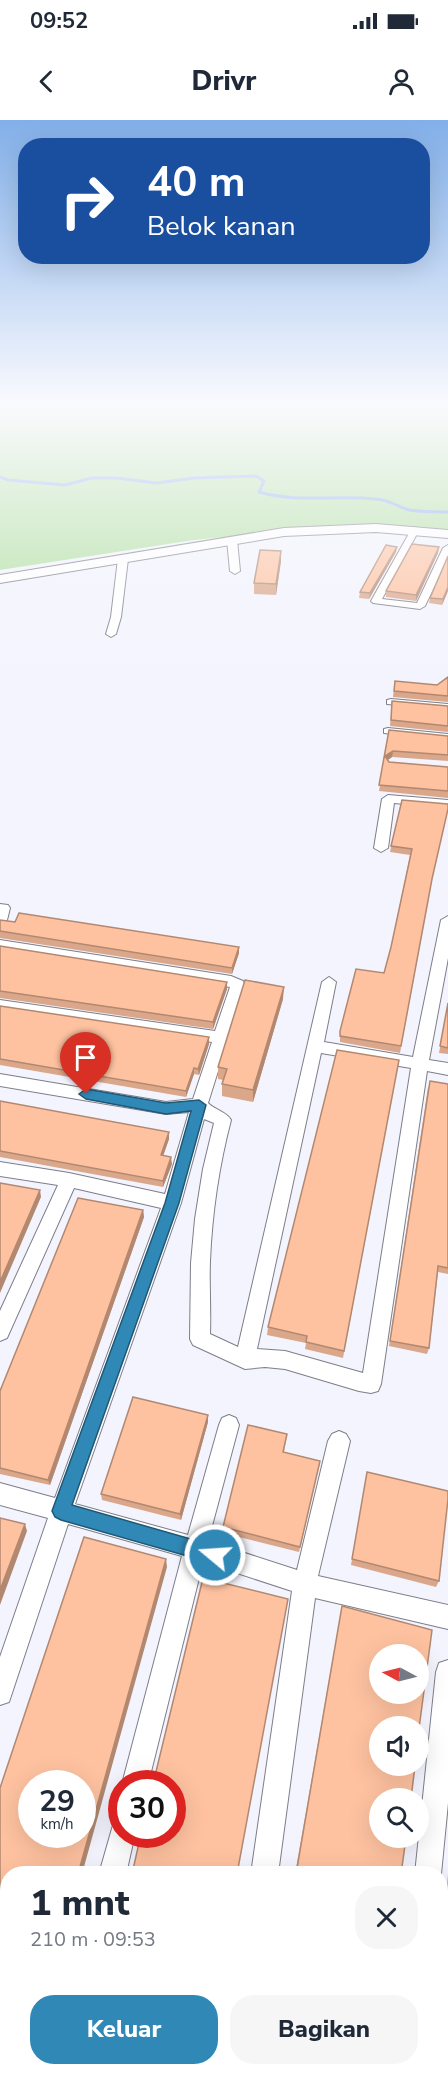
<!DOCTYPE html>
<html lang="id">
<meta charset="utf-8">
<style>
:root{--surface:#fff;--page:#f6f6f7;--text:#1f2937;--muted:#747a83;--accent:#3088b6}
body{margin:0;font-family:"Nunito Sans",sans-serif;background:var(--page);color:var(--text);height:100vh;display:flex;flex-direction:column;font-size:22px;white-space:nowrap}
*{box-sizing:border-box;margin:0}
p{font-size:20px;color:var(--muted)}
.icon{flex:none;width:33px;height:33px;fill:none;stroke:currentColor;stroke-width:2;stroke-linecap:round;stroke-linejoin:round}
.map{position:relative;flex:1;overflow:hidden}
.sheet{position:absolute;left:0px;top:1746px;width:448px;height:210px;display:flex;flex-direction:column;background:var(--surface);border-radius:24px 24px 0 0;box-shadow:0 6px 24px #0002}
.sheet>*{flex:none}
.guide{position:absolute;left:18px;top:18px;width:412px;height:126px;border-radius:24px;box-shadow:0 6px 24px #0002;background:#1a4fa0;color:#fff;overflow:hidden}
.needle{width:39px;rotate:277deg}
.tools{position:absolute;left:369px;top:1524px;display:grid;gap:12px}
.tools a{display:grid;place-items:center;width:60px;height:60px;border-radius:50%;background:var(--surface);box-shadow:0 6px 24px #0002;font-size:30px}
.speed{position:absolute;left:18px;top:1650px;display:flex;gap:12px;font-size:30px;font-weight:700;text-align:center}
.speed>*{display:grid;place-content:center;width:78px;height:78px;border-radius:50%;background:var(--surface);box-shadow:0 6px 24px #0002;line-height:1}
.speed small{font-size:15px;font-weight:400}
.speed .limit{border:9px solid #d22;background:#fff;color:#111}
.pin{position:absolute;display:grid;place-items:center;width:51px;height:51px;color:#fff;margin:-62px -26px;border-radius:50% 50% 50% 0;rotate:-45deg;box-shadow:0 0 6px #0007}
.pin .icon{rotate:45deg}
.me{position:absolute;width:66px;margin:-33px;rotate:288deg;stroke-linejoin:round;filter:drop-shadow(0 0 4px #0008)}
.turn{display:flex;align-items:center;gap:21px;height:126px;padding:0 30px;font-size:27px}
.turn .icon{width:78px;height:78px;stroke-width:2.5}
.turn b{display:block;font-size:42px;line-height:51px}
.round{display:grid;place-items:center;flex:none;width:63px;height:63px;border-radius:24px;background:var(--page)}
.summary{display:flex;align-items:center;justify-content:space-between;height:102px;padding:0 30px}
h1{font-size:36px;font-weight:800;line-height:45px}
.primary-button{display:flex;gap:12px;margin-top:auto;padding:12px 30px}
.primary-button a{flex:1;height:69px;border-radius:24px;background:var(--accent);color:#fff;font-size:24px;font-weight:800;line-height:69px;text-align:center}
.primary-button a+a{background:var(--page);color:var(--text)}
.status{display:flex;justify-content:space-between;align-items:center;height:42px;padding:0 30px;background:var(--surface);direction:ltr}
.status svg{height:16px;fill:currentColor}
header{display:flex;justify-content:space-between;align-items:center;height:78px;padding:0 30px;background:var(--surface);font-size:27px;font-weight:800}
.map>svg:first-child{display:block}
.green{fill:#b0df9f}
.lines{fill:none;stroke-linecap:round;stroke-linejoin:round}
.stream{stroke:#8aa8eb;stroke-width:3}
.street-casing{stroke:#7d7e89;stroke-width:2}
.secondary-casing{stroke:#7d7e89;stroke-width:2}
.street{fill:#fff;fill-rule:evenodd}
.secondary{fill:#fff;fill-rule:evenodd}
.wall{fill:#daa78a}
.shaded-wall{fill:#b28870}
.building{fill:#fec2a0;stroke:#b28870;stroke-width:1.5;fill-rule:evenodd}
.route{fill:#3088b6;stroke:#1f5876;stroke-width:1.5}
</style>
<div class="status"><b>09:52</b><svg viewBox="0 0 49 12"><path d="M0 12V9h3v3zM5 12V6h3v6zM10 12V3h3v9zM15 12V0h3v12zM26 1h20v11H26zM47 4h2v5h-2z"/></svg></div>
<header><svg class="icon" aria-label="back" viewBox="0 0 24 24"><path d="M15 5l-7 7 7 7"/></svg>Drivr<svg class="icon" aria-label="person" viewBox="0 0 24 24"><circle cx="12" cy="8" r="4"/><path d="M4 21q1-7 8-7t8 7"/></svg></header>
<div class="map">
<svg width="448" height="1956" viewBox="0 0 448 1956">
<rect width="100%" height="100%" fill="#f3f4fd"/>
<path class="green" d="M0,282H448V411L352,404L194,420L0,450Z"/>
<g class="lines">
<path class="stream" d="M0,357L8,360L65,365L92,358H116L157,363L194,358L256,356L264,361L259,372C298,383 335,375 375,379C390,380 394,385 406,389C418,393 436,391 448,392"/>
<g class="street-casing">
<path id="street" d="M415,407L419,410L382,479L417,483L443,428L448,425V438L425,486L420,489L373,483L371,481L411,410Z
M232,417L237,420L240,451L235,454L230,451L227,420Z
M123,436L128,439L121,497L116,514L111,517L106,514L111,497L118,439Z
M391,579L448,584V590L387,584V580Z
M388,608L448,614V620L384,613V609Z
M388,675L448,680V688L394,683L388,728L381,732L374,728L382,679Z
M0,784L8,785L10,788L7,800L0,804Z
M448,796V838L429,940L448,943V955L427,951L381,1264L378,1271L371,1273L359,1271L285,1249L265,1247L245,1249L193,1225L190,1219L191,1143L195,1099L203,1049L214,1003L204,999L181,1083L75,1384L188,1415L219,1305L222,1298L229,1295L236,1298L239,1305L208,1421L297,1450L328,1321L332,1314L339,1311L346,1314L350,1321L318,1456L448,1485V1509L315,1478L278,1754H251L292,1471L203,1442L148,1664H122L182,1436L68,1404L12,1573L9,1582L0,1585V1537L48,1398L0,1385V1363L55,1378L161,1088L74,1068L7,1218L0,1221V1191L58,1065L0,1056V1042L69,1053L165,1074L189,992L166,994L0,966V954L166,982L193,979L212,922L0,890V880L215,911L230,867L0,830V820L231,856L243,861L245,865L208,983C215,990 227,992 231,1000C219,1046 212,1093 210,1141C209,1165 211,1190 210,1214L238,1227L322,862L329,857L336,862L324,922L413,937L441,800ZM321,933L411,948L363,1253L285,1231L257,1229Z
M448,1540V1683L441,1754H415L436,1552L439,1543Z
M122,1701V1714H135L126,1754H99L113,1705Z
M48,1948H78L76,1956H46Z
M222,1948H252L251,1956H221Z"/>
</g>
<g class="secondary-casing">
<path id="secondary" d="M376,404L448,410V418L376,412L284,416L0,463V455L284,408Z"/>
</g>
<use href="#street" class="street"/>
<use href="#secondary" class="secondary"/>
</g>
<path class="wall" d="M439,427L438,433L416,481L386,477V471Z
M281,431V441L276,475L254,474V463Z
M396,432L369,479L359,478L360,472Z
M448,436V471L442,485L429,483L430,478Z
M448,557V582L393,577L395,561L437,565Z
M392,581L448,586V612L390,606Z
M389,610L448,616V641L392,637L387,640L389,642L448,647V678L379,671Z
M402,680L431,766L400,933L340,922V911L384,853L391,827L410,735L390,732Z
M0,800L239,827V833L232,854L0,818Z
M0,826L227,862V869L213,909L0,878Z
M283,879L253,982L222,976V964L223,960L218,959V947Z
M448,882V934L439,933Z
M0,886L209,924L199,955L194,954L186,977L0,945Z
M399,940L343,1238L305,1229L306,1223L267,1215L268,1207Z
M448,964V1154L438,1152L429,1228L427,1234L389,1226L428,967Z
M0,981L169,1019L163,1036L172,1044L163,1067L0,1037Z
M143,1090L144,1097L50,1365L0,1354V1271Z
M208,1295V1302L181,1400L102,1380L101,1374Z
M287,1314L284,1332L320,1341L299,1432L223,1413V1407Z
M366,1359L439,1461L436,1467L351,1445Z
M342,1486L401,1754H295Z
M448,1754V1829L441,1827Z"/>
<path class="shaded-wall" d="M397,427L396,432L369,479L370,473Z
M439,427L438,433L416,481V475Z
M281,431V441L276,475V464Z
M448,467V471L442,485L443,479Z
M393,631L392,637L384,643L385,636Z
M239,827V833L232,854V848Z
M227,862V869L213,909V902Z
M284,867L283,879L253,982V970Z
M209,917V924L199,955L198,949Z
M194,948V954L186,977V971Z
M169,1012V1019L161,1042V1035Z
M171,1037L172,1044L163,1067V1061Z
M40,1070L41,1077L0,1173V1162Z
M143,1090L144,1097L50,1365L48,1360Z
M208,1295V1302L181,1400L180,1394Z
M320,1341L319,1347L299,1432L300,1427Z
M25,1404L27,1411L0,1485V1470Z
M166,1439L167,1447L82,1754H78Z
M23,1948H27L25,1956H21Z"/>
<path class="building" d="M412,424L439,427L416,475L386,471Z
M386,425L397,427L370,473L360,472Z
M260,430L281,431L276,464L254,463Z
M448,436V467L443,479L430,478Z
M448,557V576L394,571L395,561L437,565Z
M392,581L448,586V606L391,600Z
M389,610L448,616V635L393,631L385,636L389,642L448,647V671L379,665Z
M402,680L448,684V689L432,759L401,926L340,916V911L356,849L384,853L391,827L412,729L391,726Z
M19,793L239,827L232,848L0,811V800L15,802Z
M0,826L227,862L213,902L0,871Z
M245,860L284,867L253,970L222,964L227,949L218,947Z
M448,883V928L440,926Z
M0,886L209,917L198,949L194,948L186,971L0,939Z
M337,930L399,940L344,1231L306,1222L307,1216L268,1207Z
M430,961L448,964V1148L438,1146L429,1228L390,1221Z
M0,981L169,1012L161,1035L171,1037L163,1061L0,1031Z
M0,1063L40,1070L0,1162Z
M78,1078L143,1090L48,1360L0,1348V1271Z
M133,1277L208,1295L180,1394L101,1374Z
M248,1305L287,1314L283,1332L320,1341L300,1427L223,1407Z
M367,1352L448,1371V1379L439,1461L352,1439Z
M0,1398L25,1404L0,1470Z
M84,1417L166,1439L78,1754H8V1948H23L21,1956H0V1668ZM32,1664H82V1714H32Z
M203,1458L288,1479L237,1754H132L141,1714H172V1664H153Z
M342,1486L432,1510L418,1616V1606H380V1646H415L411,1678H380V1718H406L401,1754H296ZM380,1534H418V1574H380Z
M448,1803V1824L446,1823Z
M84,1948H200L199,1956H83Z"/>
<linearGradient id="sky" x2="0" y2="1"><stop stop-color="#82afe9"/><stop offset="0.51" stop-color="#fafafe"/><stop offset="1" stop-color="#fafafe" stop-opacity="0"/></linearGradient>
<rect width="448" height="556" fill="url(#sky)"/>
<path class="route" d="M86,969L166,983L199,980L206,985L179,1083L72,1385L215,1426L222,1428L225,1435L222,1442L215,1444L61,1400L55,1397L52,1391L165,1083L191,991L166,994L86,979L79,974Z"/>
</svg>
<div class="tools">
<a><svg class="needle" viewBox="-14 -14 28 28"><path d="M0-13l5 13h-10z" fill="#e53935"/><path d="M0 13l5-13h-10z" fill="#747a83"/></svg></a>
<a><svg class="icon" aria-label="sound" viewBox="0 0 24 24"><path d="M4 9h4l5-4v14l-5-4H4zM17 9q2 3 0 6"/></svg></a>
<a><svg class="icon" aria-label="search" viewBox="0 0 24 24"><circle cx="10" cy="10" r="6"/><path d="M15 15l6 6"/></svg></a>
</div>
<div class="speed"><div>29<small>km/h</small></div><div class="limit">30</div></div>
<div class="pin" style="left:86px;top:974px;background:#d93025"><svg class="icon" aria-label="arrive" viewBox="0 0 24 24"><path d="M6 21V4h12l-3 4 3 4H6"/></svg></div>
<svg class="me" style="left:215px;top:1435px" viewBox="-20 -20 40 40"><circle r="17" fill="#3088b6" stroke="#fff" stroke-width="3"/><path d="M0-11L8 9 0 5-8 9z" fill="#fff"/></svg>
<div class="guide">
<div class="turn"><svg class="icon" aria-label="right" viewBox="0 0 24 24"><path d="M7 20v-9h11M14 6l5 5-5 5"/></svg><div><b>40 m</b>Belok kanan</div></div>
</div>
<section class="sheet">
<div class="summary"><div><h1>1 mnt</h1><p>210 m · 09:53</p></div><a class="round"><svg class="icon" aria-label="close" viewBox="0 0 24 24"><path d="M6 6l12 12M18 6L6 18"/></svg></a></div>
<div class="primary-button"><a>Keluar</a><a>Bagikan</a></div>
</section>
</div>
